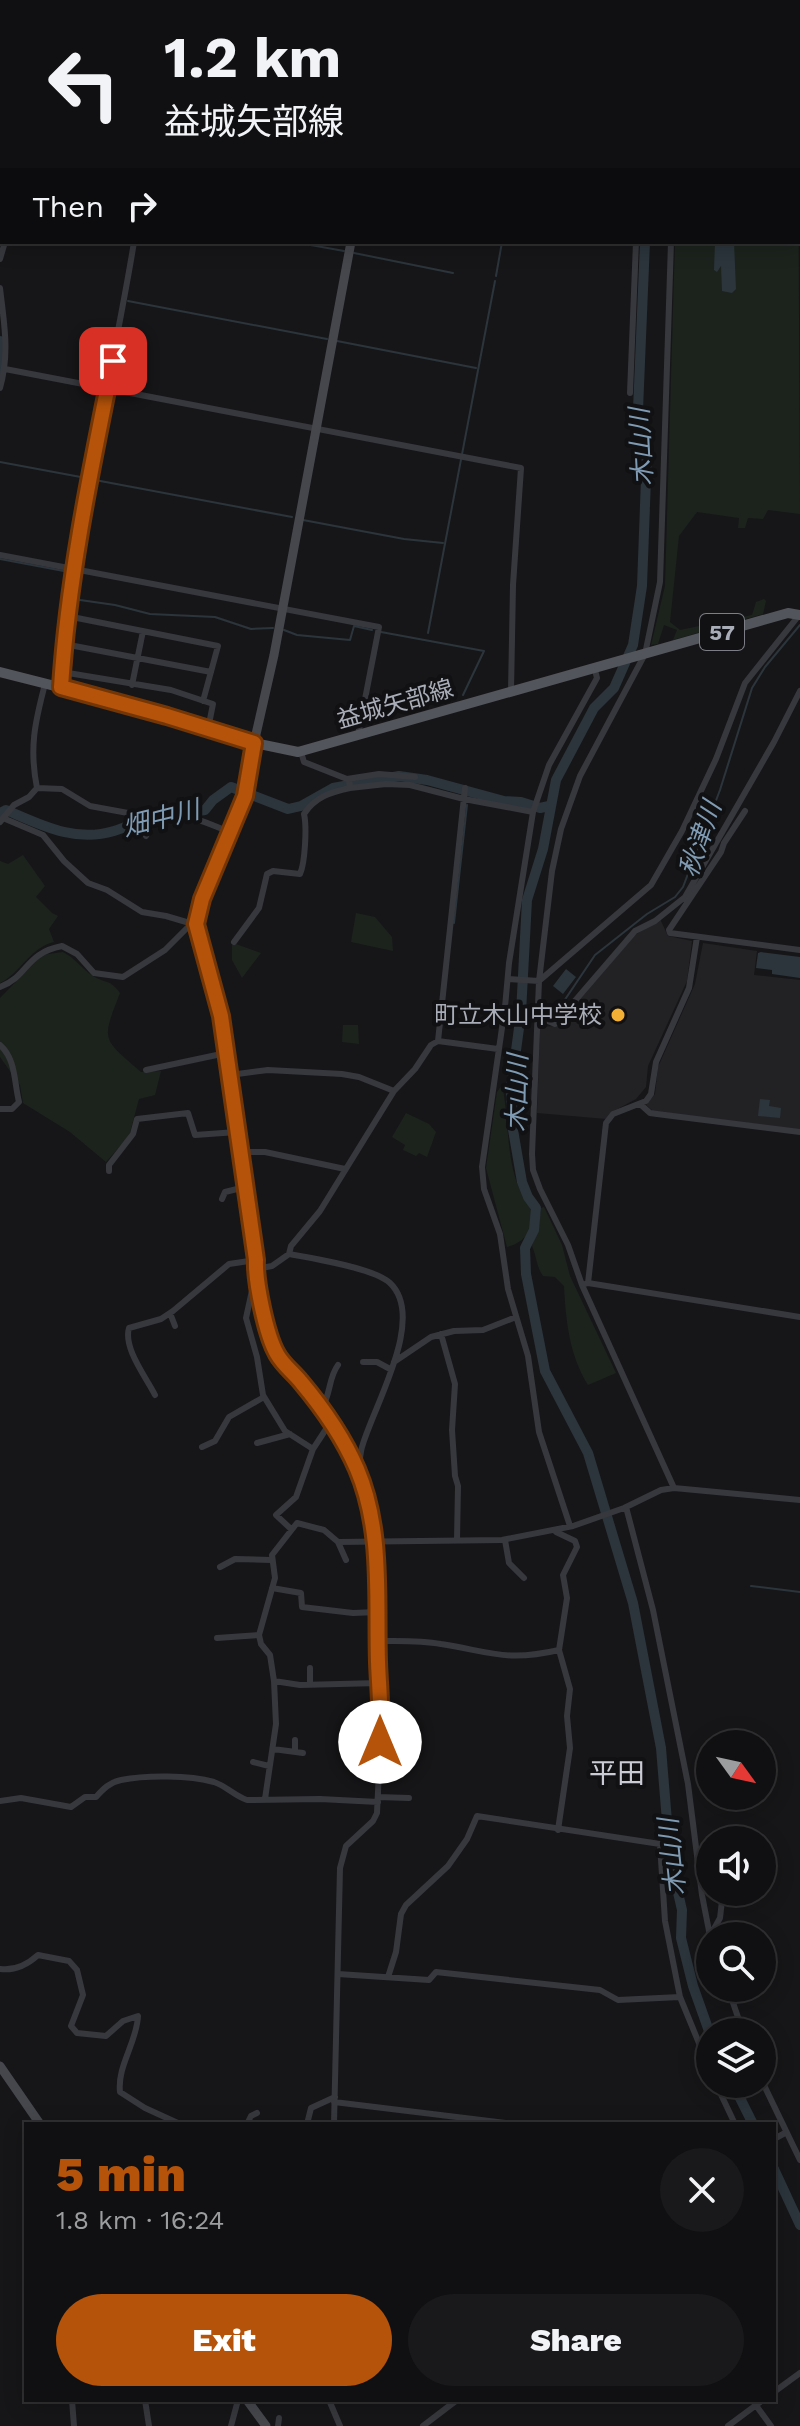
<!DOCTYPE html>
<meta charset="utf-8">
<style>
:root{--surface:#101012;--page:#19191b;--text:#f1f3f6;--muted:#9c9d9f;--line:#303032;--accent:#b45309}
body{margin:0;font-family:"Work Sans","Noto Sans JP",sans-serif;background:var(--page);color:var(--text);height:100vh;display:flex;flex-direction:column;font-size:30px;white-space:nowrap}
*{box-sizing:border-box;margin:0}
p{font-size:26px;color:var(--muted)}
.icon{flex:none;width:44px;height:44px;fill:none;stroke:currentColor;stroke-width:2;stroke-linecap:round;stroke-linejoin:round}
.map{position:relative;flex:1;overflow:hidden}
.details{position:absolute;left:24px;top:2122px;width:752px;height:280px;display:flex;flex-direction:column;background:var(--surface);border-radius:0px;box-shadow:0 4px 20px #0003,0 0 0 2px var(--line)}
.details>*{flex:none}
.hud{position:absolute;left:0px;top:0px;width:800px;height:244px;box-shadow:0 4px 20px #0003,0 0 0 2px var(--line);background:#101012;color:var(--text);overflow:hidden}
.needle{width:52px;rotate:123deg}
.buttons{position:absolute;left:696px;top:1730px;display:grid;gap:16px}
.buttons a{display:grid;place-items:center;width:80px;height:80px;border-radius:50%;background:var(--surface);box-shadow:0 4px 20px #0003,0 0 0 2px var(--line);font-size:40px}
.pin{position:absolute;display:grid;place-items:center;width:68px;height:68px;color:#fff;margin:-34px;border-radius:16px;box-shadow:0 4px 12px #0006}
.me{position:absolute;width:88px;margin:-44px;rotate:0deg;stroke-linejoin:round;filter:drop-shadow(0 0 6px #0008)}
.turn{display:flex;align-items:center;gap:28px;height:168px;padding:0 32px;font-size:36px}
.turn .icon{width:104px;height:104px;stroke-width:2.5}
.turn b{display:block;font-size:56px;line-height:68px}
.then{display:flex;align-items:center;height:76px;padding:0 32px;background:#0003;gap:16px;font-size:30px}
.round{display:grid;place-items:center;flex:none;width:84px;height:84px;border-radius:42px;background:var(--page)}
.headline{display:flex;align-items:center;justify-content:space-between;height:136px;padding:0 32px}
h1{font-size:48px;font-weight:800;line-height:60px;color:var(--accent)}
.button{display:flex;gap:16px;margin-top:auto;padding:16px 32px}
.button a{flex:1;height:92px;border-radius:48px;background:var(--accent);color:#fff;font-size:32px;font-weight:800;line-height:92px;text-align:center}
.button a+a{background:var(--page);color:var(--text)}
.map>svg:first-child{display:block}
.built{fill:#222225}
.green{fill:#1c231d}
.water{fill:#2c353c}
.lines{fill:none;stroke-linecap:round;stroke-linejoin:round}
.stream{stroke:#2c353c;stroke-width:2}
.river{stroke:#2c353c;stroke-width:10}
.street{stroke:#37383d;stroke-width:6}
.secondary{stroke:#45474d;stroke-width:9}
.primary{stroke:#53555c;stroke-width:10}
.highway{stroke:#63666e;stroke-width:11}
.route-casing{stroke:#753606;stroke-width:20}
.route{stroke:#b45309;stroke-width:14}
.poi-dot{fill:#f2b134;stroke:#111113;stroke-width:3}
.labels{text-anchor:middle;stroke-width:8;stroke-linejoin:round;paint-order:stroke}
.shield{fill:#111113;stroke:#7b7e86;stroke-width:2}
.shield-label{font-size:22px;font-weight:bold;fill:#a8adb8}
.street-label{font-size:24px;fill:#a8adb8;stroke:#111113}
.poi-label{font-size:24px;fill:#a8adb8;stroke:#111113;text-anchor:end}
.water-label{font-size:26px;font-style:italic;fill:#7f9bb3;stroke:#111113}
.quarter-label{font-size:28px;fill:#c9ccd4;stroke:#111113}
</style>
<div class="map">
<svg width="800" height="2426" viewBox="0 0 800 2426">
<rect width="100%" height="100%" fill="#161618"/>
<path class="built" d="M660,919L668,936L692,941L687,981L648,1066L646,1087L636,1099L612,1112L606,1119L537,1113L540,1027L557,1026L635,935Z
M703,943L757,951L754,975L800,980V1130L653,1111L646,1105L655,1094L658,1067L695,984Z"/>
<path class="green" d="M0,0L34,2H2V103Z
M798,113L800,514L768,510L763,519L748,518L745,528H738L739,518L697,512L679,536L670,622L680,630L752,615L756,602L764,599L766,601L763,614L673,640L677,630L664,625L658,644L651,645L665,586L675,242H798Z
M23,855L45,886L36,897L52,913L58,916L49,929L54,942C29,948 21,973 0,983V861L8,864Z
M356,913L375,917L392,937L393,951L351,942Z
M236,944L261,953L242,978L232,960V945Z
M63,952C75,958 82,969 93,976C106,984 110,979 120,993C101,1042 102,1038 141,1072L161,1071L155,1095L139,1099L129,1136L106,1162L70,1132L23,1103L20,1085L0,1057V998L42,955Z
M343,1025H358L359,1044L342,1042Z
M502,1085C509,1117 506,1149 516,1180C519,1191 531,1204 532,1215C533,1232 523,1243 507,1247L486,1168L497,1092Z
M406,1113L429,1124L436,1132L427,1157L419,1153L416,1156L403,1150L405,1145L392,1137Z
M544,1207L562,1245L570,1276L616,1373L588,1385C569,1354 566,1321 564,1286L555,1277L543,1276C536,1266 537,1257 532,1246L539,1226L541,1208Z"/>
<path class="water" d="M715,242H734L736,289L732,293L722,291L721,266L717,272L714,270Z
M761,952L800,957V978L772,974V970L756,968L758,953Z
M566,969L576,977L563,994L553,986Z
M760,1099L770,1100L769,1106L781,1108L780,1118L758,1116Z"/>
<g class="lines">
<path class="stream" d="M442,0L451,2
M103,2V0
M110,2V0
M549,2L550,0
M0,131L2,133
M294,242L344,251
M354,253L453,273
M496,276L502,242
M128,301L327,339
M337,341L476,368
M0,462L86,478
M95,480L292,517
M303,520L404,539L443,543
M0,559L69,572
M78,574L76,596L80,600L115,605L150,614L215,617L251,629L273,628
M284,630L297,635L350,640L354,626L372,630
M381,632L484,651L463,695
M428,633L495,281
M454,923L467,805
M521,1013L531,1012
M548,1013L564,1001L595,955L647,914L675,897L683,887L720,790L752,688L765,667L800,625
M751,1586L800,1592"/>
<path class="river" d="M652,0V2
M174,2V0
M0,205L2,202
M645,242L638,410L647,452L642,586L633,645L614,688L594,708L556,780L543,849L527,900L521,1013L511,1088L512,1124L522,1182L528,1197L536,1208L534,1230L525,1248L526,1274L545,1371L588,1453L633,1603L661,1748L670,1858L682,1910L681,1938L693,1986L710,2034
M0,341L2,351L0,374
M0,813L6,810C41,825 75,843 114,831C134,825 153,814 174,810C184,808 194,812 205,810L213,800L231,787L288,809L301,806L333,788L399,776L427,780L504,801L521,802L540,808L549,806
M733,2084L753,2124
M774,2169L800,2225"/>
<path class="street" d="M45,0L50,2
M133,0L134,2
M679,0V2
M68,2L69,0
M161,2V0
M187,2V0
M253,2L254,0
M0,198L2,195
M671,242L660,582L645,654L580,776L561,829L552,871L539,981L532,1154L533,1170L540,1189L568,1245L582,1285L674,1488
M0,259L5,242
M0,288C4,323 10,353 0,388
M5,369L521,468L513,585L511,691
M630,393L636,242
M0,555L379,627L358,735
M67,616L218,646L203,701
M64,644L211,672
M62,672L171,690L213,704L208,729
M132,685L143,631
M61,687C70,537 110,390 134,242
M254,743C251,761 251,781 244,798C231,834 193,898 198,934L221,1016L256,1260L255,1277L275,1352L301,1382L348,1450L358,1472L374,1539L381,1727L377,1813L373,1821L346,1846L340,1868L334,2124
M301,752L304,762L347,779L379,774L415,777
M37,788L62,789L90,806L128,813L150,810L155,822
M350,788L386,784L410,785L464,799L533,812
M745,811L724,843L721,852L669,930L670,933L800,950
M3,818L43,835L64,861L88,883L107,890L142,912L166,916L193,924
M0,822L14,805L29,797L37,788C29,748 35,722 45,684
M146,836L152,824C185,809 198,820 230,832
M234,942L259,908L267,874L273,871L300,874C305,863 307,827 304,814C315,797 331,792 350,788L349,779
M508,979L539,981L651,885L682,831L716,759L745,683L800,614
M0,987C28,977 25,953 62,946L77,954L94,973L123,977L165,950L187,928L196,924
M540,1002L548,1021L555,1024L635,931L655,921L685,897L774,742L800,691
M438,1041L498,1049
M0,1045C16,1059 14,1082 19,1102L12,1109H0
M146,1070L226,1053
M230,1075L268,1070L342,1074L359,1077L394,1091L415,1069L431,1045L438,1041L465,788
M640,1104L650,1113L657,1114L800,1132
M240,1152H265L345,1169
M109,1171V1165L133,1134L137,1119L188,1113L195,1135L237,1132
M222,1199L225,1192L245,1187
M289,1254C312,1258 374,1268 390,1283C427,1318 373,1407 362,1447C360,1454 360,1463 358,1471
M256,1269L272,1266L289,1254L291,1246L320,1211L394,1091
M255,1277L246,1318L257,1357L263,1395L285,1431L313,1449
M588,1283L800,1317
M582,1285L588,1283L606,1123L613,1114L646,1101L651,1094L656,1062L689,988L697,937
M170,1313L175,1326
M441,1334L455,1384L452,1430L455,1476L458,1486L457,1540
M363,1362H377L390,1369
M394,1362L431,1337L454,1331L483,1330L516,1317
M155,1395C146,1377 123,1348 129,1328L161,1319L173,1311L229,1264L256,1260
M321,1409C331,1396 328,1378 338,1365
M257,1443L290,1434
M202,1447L215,1441L229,1417L264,1397
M626,1507L653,1610L688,1784L702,1895L710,1936
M570,1526L539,1432L528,1356L508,1289L500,1234L484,1189L482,1167L505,1007L509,963L533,812L549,765L597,678L595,670
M291,1529L276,1515L296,1497L313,1449L330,1423
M556,1532L575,1541L577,1547L563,1575L567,1598L559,1650L570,1689L567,1716L570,1748L558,1830
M505,1540L509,1563L524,1578
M338,1542L346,1560
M220,1567L235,1559L271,1560
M272,1588L301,1593L302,1607L353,1613L377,1612
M217,1638L259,1635
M378,1641C399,1641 420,1640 441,1644C491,1652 507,1662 559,1650
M274,1681L300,1685L379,1683
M310,1684V1668
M273,1749L303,1753
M295,1752V1740
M253,1762L269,1766
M378,1797L409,1798
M265,1799L276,1724L274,1681L270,1655L261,1644L259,1635L275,1578L272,1555L297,1523L324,1530L338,1542L502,1540L573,1526L624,1508L661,1490L674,1488L800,1500
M0,1801L21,1798L71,1807L85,1797H96C103,1789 110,1782 121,1780C146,1775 189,1775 214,1782C226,1786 235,1796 247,1800L320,1799L378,1802
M710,1936L720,1918L723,1892
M0,1969C15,1971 27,1965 38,1955L69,1961L77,1970L83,1995L71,2026L77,2033L106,2036L123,2021L138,2016C137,2042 117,2066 120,2092L145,2108L180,2124
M338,1974L429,1980L436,1972L600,1990L618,2000L680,1997
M388,1977L396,1952L401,1914L406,1905L448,1866L467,1839L477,1816L660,1844L665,1921L680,1997L710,2070
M728,1988L743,2032
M762,2081L800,2160
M716,2084L735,2124
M334,2102L514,2124
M247,2124L251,2116L257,2113
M307,2124L311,2108L335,2097
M774,2139L785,2133
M774,2392L800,2373
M72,2400L74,2426
M145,2400L149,2426
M329,2400L340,2426
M752,2400L771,2426
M231,2426L238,2400
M278,2426L279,2418
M423,2426L457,2400
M728,2426L763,2400"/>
<path class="secondary" d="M397,2V0
M798,53L800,52
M254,743L274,655L351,242
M0,2066L40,2124
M247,2400L266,2426"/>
<path class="primary" d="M0,672L122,703L254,743L298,752L788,613L800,615"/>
<path class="highway" d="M474,0L485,2
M798,100L800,102"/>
</g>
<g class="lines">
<g class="route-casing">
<path id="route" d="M113,361C91,469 68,578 61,687L167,716L254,743L245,796L202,899L196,924L221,1016L256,1260C255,1281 266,1335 277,1354C283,1365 293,1372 301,1382C322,1407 344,1439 357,1469C383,1530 376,1598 378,1662C379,1689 382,1715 380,1742"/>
</g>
<use href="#route" class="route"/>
</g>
<circle class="poi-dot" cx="618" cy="1015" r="8"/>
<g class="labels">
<rect class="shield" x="700" y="614" width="44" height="36" rx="6"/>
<g class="shield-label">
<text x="722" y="640">57</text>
</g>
<g class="street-label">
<text transform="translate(395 704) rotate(-16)" y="8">益城矢部線</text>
</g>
<g class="poi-label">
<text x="602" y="1023">町立木山中学校</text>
</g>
<g class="water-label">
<text transform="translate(641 447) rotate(-93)" y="9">木山川</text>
<text transform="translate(161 818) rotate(-14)" y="9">畑中川</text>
<text transform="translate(700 839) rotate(-71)" y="9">秋津川</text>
<text transform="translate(517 1093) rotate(-89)" y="9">木山川</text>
<text transform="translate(672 1857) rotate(-96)" y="9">木山川</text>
</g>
<g class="quarter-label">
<text x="617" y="1783">平田</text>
</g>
</g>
</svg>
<div class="buttons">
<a><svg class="needle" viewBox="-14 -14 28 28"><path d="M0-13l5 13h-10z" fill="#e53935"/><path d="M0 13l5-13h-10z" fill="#9c9d9f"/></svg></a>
<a><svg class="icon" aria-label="sound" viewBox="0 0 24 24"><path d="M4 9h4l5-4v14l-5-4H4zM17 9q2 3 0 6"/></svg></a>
<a><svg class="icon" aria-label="search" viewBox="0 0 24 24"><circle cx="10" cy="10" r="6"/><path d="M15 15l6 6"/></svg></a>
<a><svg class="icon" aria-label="layers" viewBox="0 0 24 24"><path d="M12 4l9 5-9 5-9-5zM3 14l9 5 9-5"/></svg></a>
</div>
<div class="pin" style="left:113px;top:361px;background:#d93025"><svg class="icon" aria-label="arrive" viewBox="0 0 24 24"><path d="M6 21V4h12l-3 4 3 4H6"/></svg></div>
<svg class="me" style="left:380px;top:1742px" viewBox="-20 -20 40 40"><circle r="19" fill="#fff"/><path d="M0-13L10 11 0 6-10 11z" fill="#b45309"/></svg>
<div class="hud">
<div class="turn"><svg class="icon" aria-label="left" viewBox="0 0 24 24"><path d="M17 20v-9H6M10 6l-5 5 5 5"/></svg><div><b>1.2 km</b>益城矢部線</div></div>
<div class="then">Then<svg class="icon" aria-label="right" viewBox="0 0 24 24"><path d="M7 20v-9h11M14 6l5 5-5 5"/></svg></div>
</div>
<section class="details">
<div class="headline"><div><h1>5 min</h1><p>1.8 km · 16:24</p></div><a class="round"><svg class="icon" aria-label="close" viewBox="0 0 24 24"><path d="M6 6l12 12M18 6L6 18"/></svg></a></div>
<div class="button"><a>Exit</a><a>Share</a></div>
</section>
</div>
